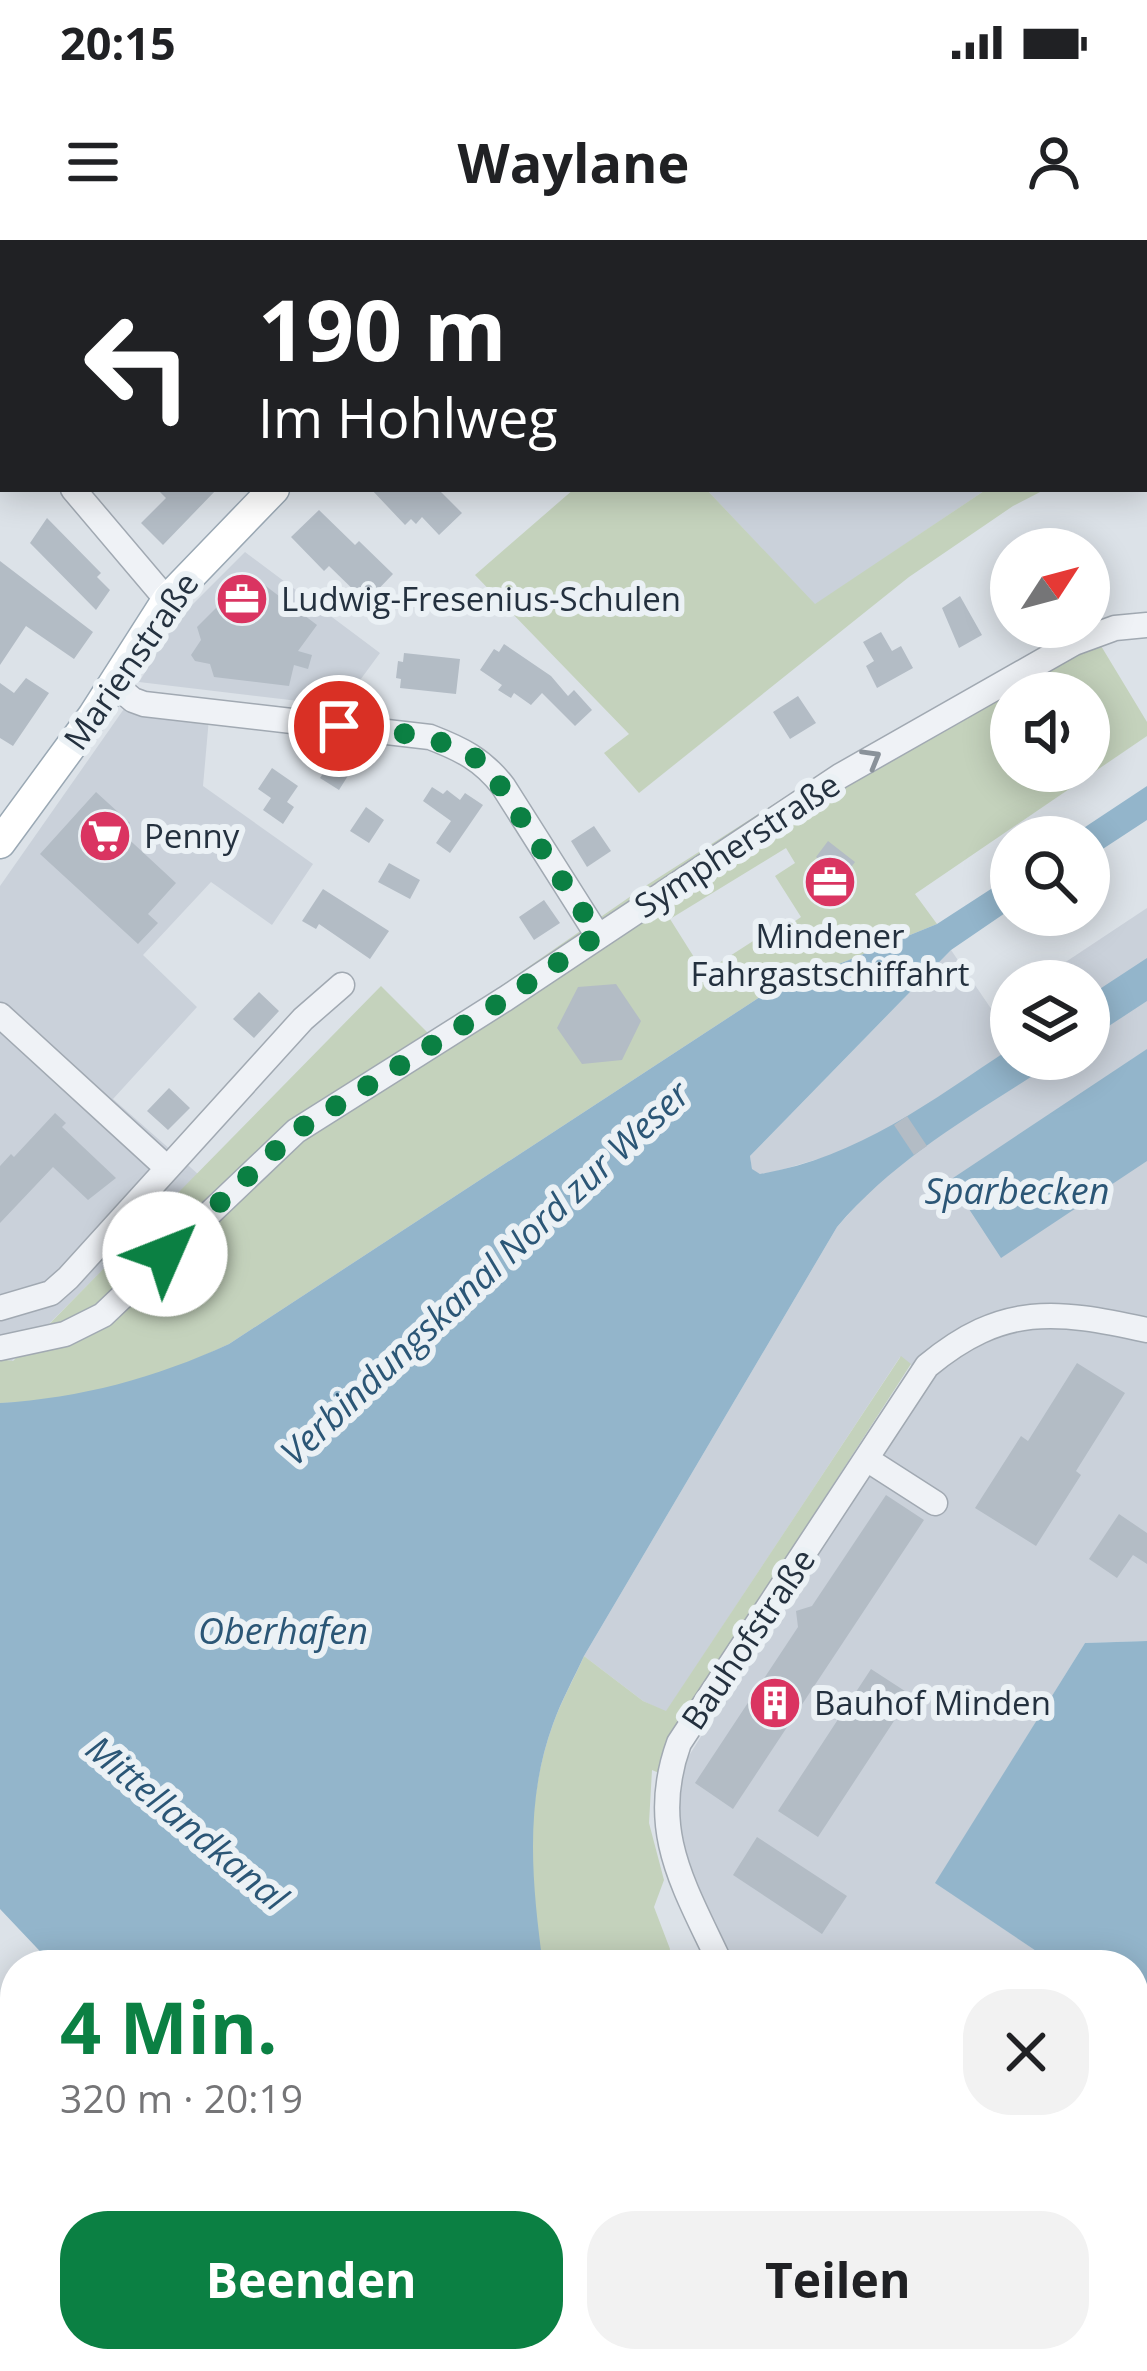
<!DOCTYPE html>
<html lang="de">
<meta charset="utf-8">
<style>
:root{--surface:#fff;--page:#f2f2f2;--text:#202124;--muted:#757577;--accent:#0b8043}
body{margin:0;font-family:"Open Sans",sans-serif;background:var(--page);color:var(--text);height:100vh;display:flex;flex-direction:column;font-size:45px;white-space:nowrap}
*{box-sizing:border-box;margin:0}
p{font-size:39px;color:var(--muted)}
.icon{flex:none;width:66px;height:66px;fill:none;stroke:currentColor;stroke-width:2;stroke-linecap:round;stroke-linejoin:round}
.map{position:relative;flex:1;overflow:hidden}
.drawer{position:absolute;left:0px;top:1710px;width:1149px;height:423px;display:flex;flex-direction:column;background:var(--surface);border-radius:48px 48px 0 0;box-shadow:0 6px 30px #0003}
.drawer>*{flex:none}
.banner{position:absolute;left:0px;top:0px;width:1149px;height:252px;box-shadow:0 6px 30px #0003;background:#202124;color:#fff;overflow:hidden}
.needle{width:78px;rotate:54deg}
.tools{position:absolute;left:990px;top:288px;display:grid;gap:24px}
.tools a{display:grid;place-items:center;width:120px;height:120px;border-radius:50%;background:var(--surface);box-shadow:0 6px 30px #0003;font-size:60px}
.pin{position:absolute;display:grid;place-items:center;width:102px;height:102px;color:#fff;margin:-51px;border:6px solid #fff;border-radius:50%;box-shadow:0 3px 12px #0007}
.me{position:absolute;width:132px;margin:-66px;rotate:46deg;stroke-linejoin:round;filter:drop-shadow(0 0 9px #0008)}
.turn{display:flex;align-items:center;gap:42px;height:252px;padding:0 60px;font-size:54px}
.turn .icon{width:156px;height:156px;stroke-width:2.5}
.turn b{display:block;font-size:84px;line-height:102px}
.round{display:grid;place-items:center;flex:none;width:126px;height:126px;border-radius:48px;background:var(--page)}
.overview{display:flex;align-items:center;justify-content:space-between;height:204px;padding:0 60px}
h1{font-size:72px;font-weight:700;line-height:90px;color:var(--accent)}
.primary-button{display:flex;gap:24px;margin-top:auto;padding:24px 60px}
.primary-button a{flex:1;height:138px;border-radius:48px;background:var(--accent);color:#fff;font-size:48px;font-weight:700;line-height:138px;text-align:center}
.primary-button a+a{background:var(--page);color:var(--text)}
.status{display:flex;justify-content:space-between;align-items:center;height:84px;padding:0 60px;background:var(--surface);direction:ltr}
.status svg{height:33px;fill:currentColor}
header{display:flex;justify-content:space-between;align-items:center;height:156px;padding:0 60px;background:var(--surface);font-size:54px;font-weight:700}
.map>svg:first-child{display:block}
.built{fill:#cad1da}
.green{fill:#c4d2bc;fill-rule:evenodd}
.water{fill:#93b5cb}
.building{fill:#b3bcc5}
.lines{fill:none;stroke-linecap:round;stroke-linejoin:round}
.minor-casing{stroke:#a1a9b2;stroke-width:27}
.major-casing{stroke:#9aa8b4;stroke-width:33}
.minor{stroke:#eff2f6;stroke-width:24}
.major{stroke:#fff;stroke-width:30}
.rail-casing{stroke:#748392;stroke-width:10}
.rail{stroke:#ebf1f5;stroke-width:6;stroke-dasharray:18;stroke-linecap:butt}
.oneway{stroke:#8a929a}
.route{stroke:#0b8043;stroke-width:21;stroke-dasharray:0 37.8}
.labels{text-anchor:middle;stroke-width:12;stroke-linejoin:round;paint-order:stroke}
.poi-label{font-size:33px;fill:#24313f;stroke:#ebf1f5;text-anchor:start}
.street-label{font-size:33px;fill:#24313f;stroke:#ebf1f5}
.water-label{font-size:36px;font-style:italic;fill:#2b5676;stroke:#ebf1f5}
</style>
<div class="status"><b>20:15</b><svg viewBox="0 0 49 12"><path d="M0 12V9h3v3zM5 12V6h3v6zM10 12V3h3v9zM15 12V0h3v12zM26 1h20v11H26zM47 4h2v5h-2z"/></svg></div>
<header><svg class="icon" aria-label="menu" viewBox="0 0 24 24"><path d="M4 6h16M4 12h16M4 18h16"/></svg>Waylane<svg class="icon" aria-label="person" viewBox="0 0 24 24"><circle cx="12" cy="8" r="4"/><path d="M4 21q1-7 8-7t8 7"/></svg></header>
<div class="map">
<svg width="1147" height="2131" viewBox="0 0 1147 2131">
<rect width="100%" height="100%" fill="#dce2e8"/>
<path class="built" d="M571,0H1037L1039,3H567Z
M706,249H987L815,365Z
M245,312L380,413L341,466L139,442L178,379Z
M126,466L209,478L203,546L313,624L272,685L211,642L143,715L197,767L113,859L198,934L12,1121L0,1119V646Z
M1147,668V1401L1085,1403L936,1643L1057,1725H731L677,1611L680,1530L927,1136L900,1117L666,1472L643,1461L584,1416L837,987L880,939L921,910L901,881L842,912L774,932L760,934L752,930L750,916L951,710L992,770L1011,758V819H1089V741H1037Z
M1134,1776L1147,1785V1881L1134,1895Z
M1147,1887V2131H1024L1012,2118H1134V1900Z
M0,1996L15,2018V2118H89L99,2131H0Z"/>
<path class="green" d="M574,249H706L815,364L987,249H1046L1013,266L909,337L639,553L604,513L629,494L475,335Z
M1089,386L1147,482V496L915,654L937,684L763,755L229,1104C158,1138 80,1162 0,1163V1119L13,1121L381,746L430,795L647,645L854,513L1021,420L1071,387ZM1011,453H1089V531H1011ZM786,608L795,623L775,636L801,677L788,686L784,681L719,723L724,731L709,741L670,679Z
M901,1116L911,1124L705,1443L659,1533L652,1530L649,1583L664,1640L654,1667L670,1709L666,1725H543C528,1647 525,1560 553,1484C561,1461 574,1439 584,1416L643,1461L666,1471Z
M300,2118H402L416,2131H313Z"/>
<path class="water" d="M1147,546V580L1089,618V597H1070Z
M1011,636V669L951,710L750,916L752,929L760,934C857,918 931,861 1011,808V819H1059C981,870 898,915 837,987L584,1416C574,1438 561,1461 553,1484C524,1563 532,1644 543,1725H53L0,1669V1163C81,1158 155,1138 229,1104L763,755L937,684Z
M1147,718V761L1089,799V756Z
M1147,809V921L1001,1018L950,940Z
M1147,1401V1785L1134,1776V1725H1057L935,1643L1085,1403Z
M442,2118H854L867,2131H456Z"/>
<path class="building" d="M157,249H217L163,305L141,283L166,258Z
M371,249H438L462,273L439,295L422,277L416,284L411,279L405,285Z
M319,270L355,305L359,301L393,334L366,362L329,326L324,331L291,297Z
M47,278L101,333L97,337L110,350L96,370L30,303Z
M0,321L93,392L74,419L26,386L0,425Z
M250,334L317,385L298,411L312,415L308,429L294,425L289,446L214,437L210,424L195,421L191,415L201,400L197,387Z
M960,356L982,395L959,408L942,368Z
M881,392L892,411L901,406L913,428L877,448L866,426L874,421L863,402Z
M504,404L551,436L568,456L574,450L592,470L575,486L542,453L531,465L514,453L511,458L498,450L502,445L480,430L494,409L499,412Z
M404,413L460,419L456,454L400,448L401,439L396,438L398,421L403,422Z
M26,438L49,453L13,506L0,498V443L14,453Z
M798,456L816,483L790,499L773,472Z
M338,511L356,523L339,550L320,538Z
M272,528L298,546L287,562L294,567L283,584L263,570L271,558L258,549Z
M432,547L443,554L447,550L460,560L465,553L483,565L450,613L436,603L451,581L423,561Z
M96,552L130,583L121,592L176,643L148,674L158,683L138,704L40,614Z
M366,567L384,580L369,603L350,591Z
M594,586L611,611L587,627L571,601Z
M828,601L855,622L843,638L816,617Z
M389,623L420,640L410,659L378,642Z
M323,649L389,691L370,719L319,684L316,689L302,681Z
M544,660L560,683L534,700L519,677Z
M616,744L641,781L622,820L582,824L557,788L578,747Z
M259,752L279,771L254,798L233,779Z
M169,848L190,868L168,890L147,871Z
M55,873L66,883L62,887L116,938L88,960L53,927L0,983V926L11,914L14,917Z
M907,876L927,906L914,915L894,885Z
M1077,1123L1125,1153L1076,1231L1081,1235L1036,1306L975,1268L1021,1196L1028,1201Z
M886,1255L924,1280L733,1569L695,1543L798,1387L796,1371L812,1366Z
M1119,1274L1147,1293V1324L1133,1315L1117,1338L1089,1319Z
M871,1429L911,1455L818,1597L778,1571Z
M757,1597L847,1656L822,1694L733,1635Z"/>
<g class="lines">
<g class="minor-casing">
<path id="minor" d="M386,0L388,3
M59,3L62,0
M0,50L3,48
M0,159L3,163
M73,249L167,360
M114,444L133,460L144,464L430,497C461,509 482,519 503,546L598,696
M0,775L166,927
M0,1068L51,1053L68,1038L303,779L342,745
M0,1108L65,1094L103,1075L296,891L505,759L840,536L1074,403L1115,388L1147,385
M868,1220L935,1263
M721,1725C685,1647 647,1591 679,1503L927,1126C1003,1063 1056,1070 1147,1090
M0,1777L15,1794
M1134,1938L1147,1925
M273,2118L286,2131
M1005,2118L1017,2131
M156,2131L165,2118
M943,2131L956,2118"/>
</g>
<g class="major-casing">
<path id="major" d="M535,3L539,0
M0,603L93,476L167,360L274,249"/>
</g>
<use href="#minor" class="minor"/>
<use href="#major" class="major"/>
<g class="rail-casing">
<path id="rail" d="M1134,1911L1147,1898
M916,2131L929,2118"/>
</g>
<use href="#rail" class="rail"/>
</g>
<defs><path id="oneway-chevron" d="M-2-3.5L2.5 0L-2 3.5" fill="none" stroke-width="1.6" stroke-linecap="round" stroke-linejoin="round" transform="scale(3)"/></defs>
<use class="oneway" href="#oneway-chevron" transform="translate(872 518) rotate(-30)"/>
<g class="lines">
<path class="route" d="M165,1014L296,891L505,759L598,695L487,526C443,493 392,492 339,486"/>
</g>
<defs>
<g id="office-disc" transform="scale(2.7)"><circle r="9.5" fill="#da3461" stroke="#ebf1f5"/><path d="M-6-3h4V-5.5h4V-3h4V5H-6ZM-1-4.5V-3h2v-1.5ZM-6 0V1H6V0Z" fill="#fff"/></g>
<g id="supermarket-disc" transform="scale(2.7)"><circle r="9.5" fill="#da3461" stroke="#ebf1f5"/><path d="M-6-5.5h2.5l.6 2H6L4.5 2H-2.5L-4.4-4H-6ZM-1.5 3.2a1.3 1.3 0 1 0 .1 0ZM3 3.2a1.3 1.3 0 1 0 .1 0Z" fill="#fff"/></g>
<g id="building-disc" transform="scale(2.7)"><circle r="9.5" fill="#da3461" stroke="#ebf1f5"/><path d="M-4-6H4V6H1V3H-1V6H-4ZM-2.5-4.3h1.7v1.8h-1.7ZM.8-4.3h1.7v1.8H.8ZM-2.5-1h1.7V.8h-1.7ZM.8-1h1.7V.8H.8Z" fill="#fff"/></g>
</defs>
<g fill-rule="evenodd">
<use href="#office-disc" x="242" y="359"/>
<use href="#supermarket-disc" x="105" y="596"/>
<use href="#office-disc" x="830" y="642"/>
<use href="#building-disc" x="775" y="1463"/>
</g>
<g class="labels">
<g class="poi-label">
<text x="281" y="371">Ludwig-Fresenius-Schulen</text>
<text x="144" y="608">Penny</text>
<text x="830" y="708" text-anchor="middle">Mindener<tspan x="830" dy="38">Fahrgastschiffahrt</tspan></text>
<text x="814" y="1475">Bauhof Minden</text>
</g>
<g class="street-label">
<text transform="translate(131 421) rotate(-55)" y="12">Marienstraße</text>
<text transform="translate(737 605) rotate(-33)" y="12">Sympherstraße</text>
<text transform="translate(748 1399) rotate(-56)" y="12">Bauhofstraße</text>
</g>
<g class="water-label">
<text x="1017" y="964">Sparbecken</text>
<text transform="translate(485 1033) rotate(-43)" y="13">Verbindungskanal Nord zur Weser</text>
<text x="283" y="1404">Oberhafen</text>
<text transform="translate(187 1583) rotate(40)" y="13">Mittellandkanal</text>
</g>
</g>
</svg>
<div class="tools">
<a><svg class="needle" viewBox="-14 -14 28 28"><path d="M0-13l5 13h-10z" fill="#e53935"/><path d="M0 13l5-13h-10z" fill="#757577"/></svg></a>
<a><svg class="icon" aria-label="sound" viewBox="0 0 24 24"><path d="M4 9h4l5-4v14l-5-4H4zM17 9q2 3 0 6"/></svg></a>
<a><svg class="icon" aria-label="search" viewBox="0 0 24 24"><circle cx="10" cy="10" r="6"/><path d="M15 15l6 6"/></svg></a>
<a><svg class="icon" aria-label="layers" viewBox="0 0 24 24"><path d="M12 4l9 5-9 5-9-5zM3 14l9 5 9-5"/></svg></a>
</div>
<div class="pin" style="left:339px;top:486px;background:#d93025"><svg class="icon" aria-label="arrive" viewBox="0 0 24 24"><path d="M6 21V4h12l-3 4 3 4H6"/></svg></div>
<svg class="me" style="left:165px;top:1014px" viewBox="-20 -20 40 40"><circle r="19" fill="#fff"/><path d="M0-13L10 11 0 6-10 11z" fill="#0b8043"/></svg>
<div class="banner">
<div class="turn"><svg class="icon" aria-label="left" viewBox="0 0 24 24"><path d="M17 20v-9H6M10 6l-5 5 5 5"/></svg><div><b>190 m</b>Im Hohlweg</div></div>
</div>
<section class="drawer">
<div class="overview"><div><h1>4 Min.</h1><p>320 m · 20:19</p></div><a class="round"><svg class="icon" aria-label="close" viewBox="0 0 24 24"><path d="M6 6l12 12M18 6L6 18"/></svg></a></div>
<div class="primary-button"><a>Beenden</a><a>Teilen</a></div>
</section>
</div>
